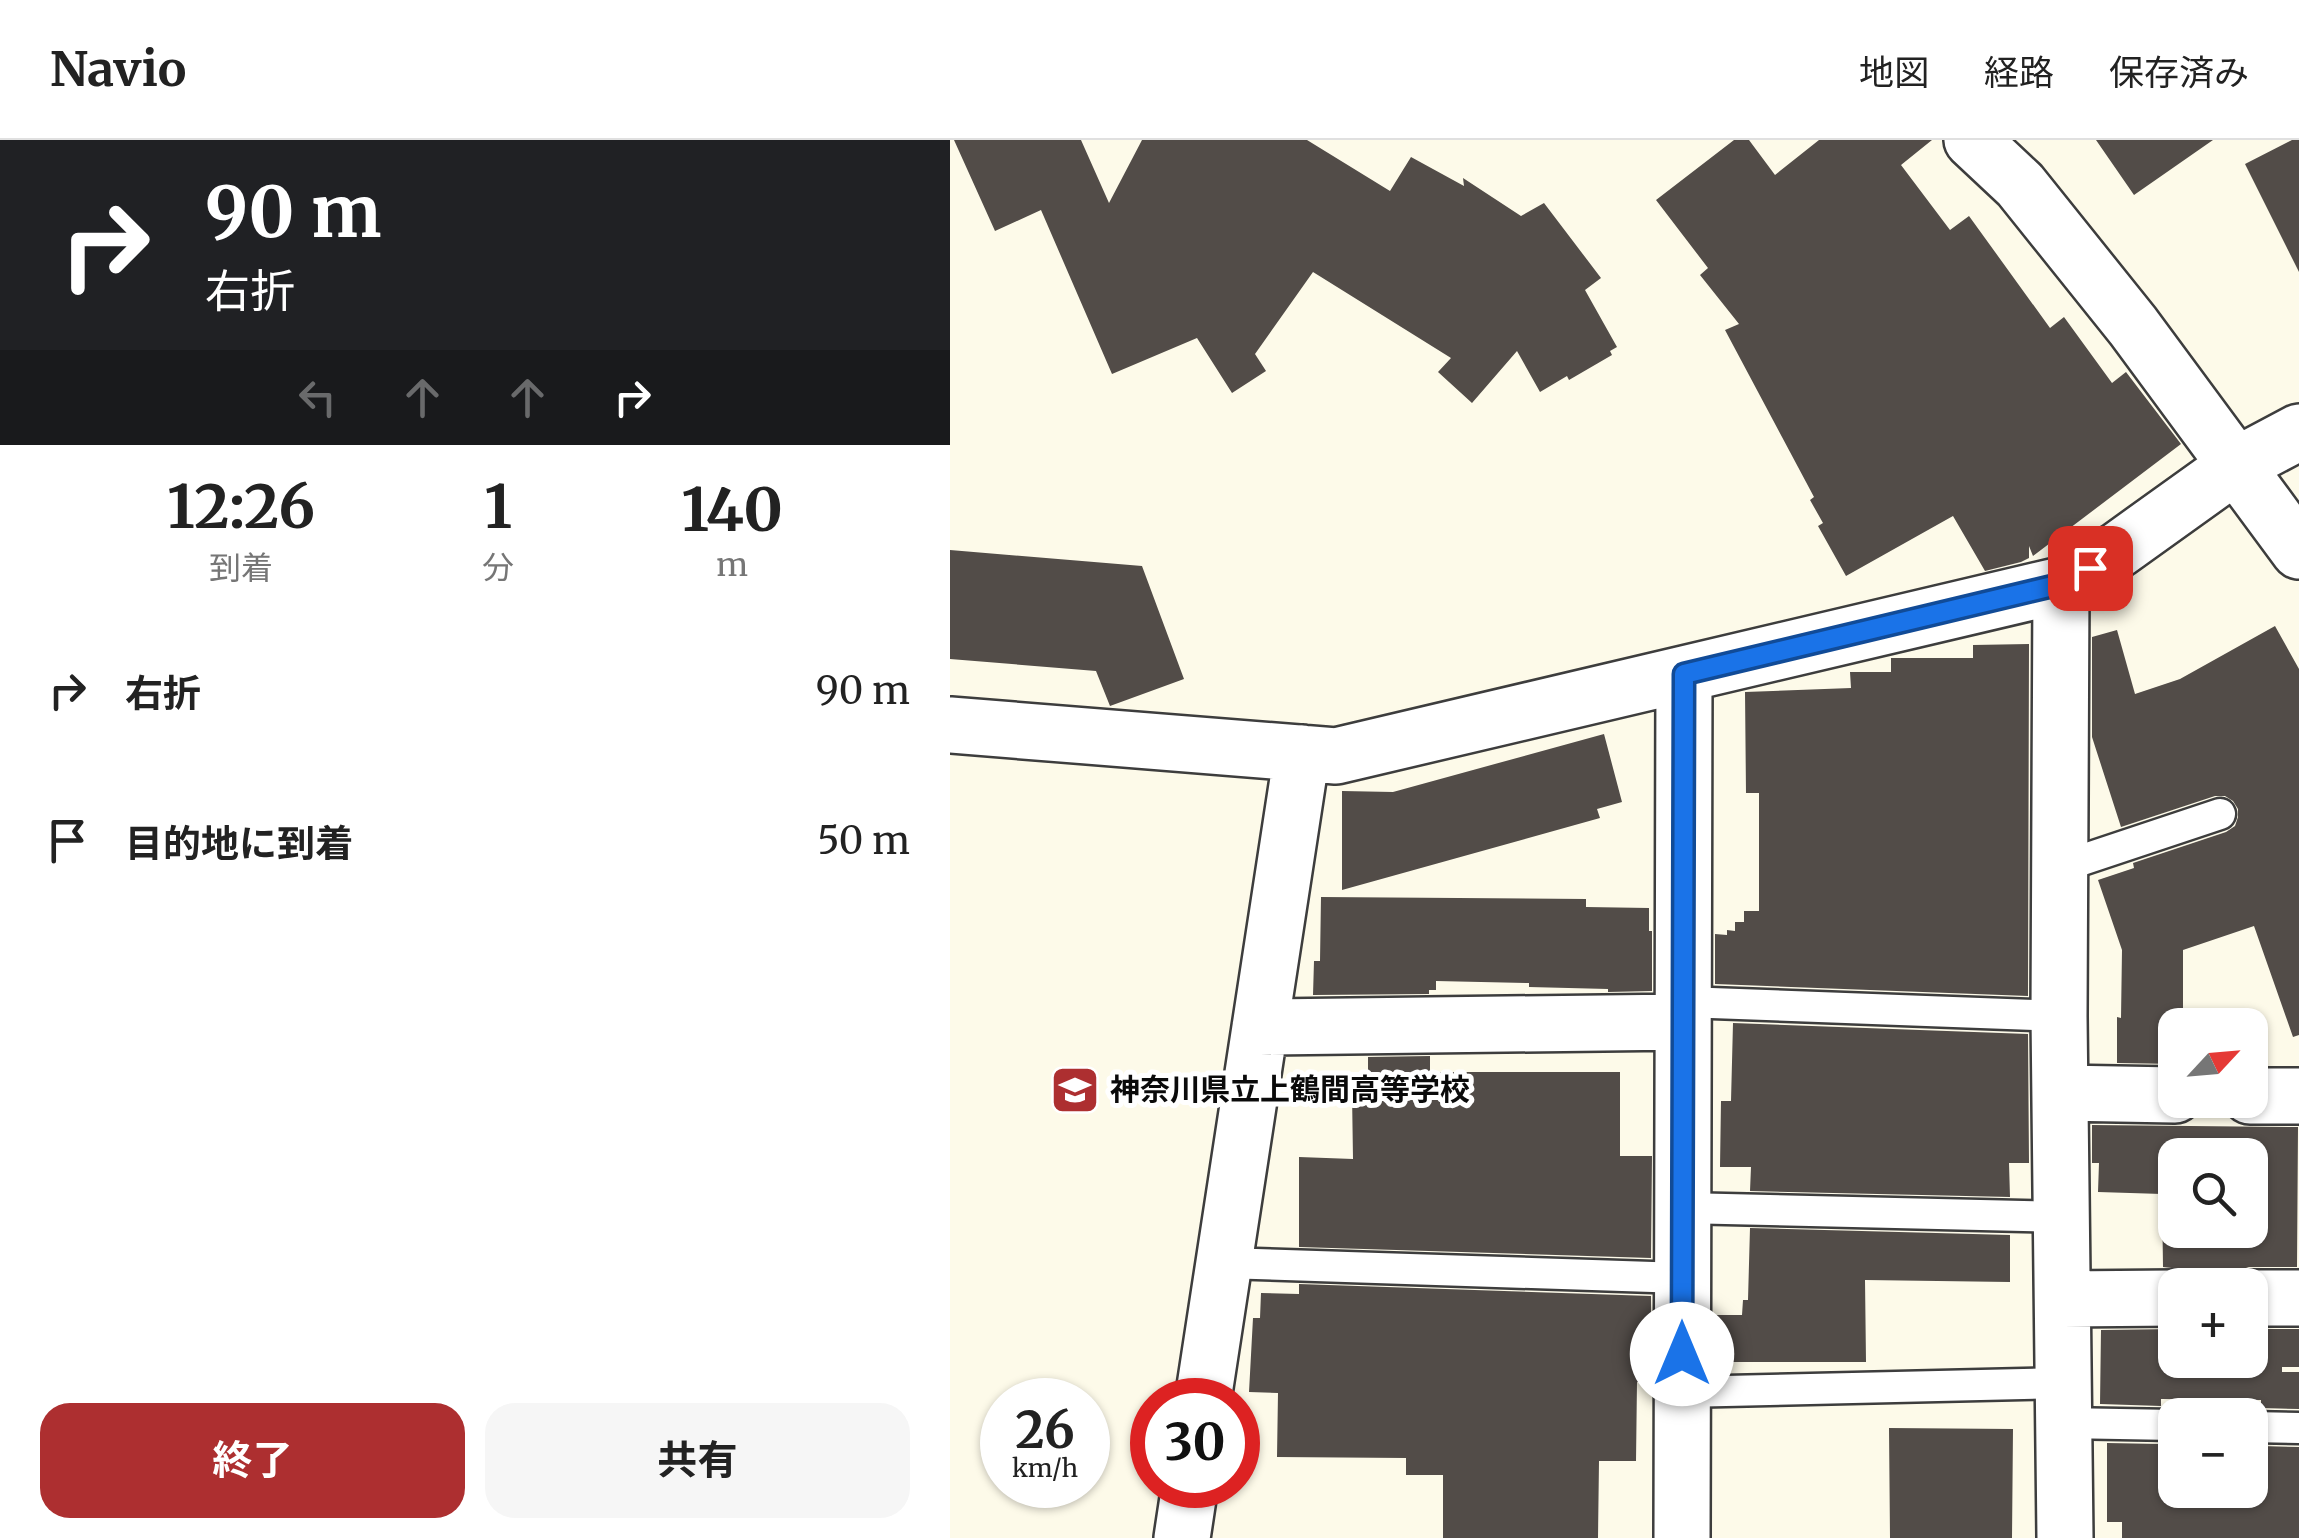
<!DOCTYPE html>
<html lang="ja">
<meta charset="utf-8">
<style>
:root{--surface:#fff;--page:#f6f6f6;--text:#222;--muted:#767676;--line:#e0e0e0;--accent:#ad2f30}
body{margin:0;font-family:Merriweather,"Noto Sans JP",serif;background:var(--page);color:var(--text);height:100vh;display:flex;flex-direction:column;font-size:38px;white-space:nowrap}
*{box-sizing:border-box;margin:0}
p{font-size:32px;color:var(--muted)}
.icon{flex:none;width:55px;height:55px;fill:none;stroke:currentColor;stroke-width:2;stroke-linecap:round;stroke-linejoin:round}
.map{position:relative;flex:1;overflow:hidden}
.sheet{display:flex;flex-direction:column;background:var(--surface);width:950px}
.sheet>*{flex:none}
.top-card{background:#202124;color:#fff;overflow:hidden}
.needle{width:65px;rotate:64deg}
.controls{position:absolute;left:1208px;top:868px;display:grid;gap:20px}
.controls a{display:grid;place-items:center;width:110px;height:110px;border-radius:20px;background:var(--surface);box-shadow:0 2px 8px #0004;font-size:50px}
.speed{position:absolute;left:30px;top:1238px;display:flex;gap:20px;font-size:50px;font-weight:700;text-align:center}
.speed>*{display:grid;place-content:center;width:130px;height:130px;border-radius:50%;background:var(--surface);box-shadow:0 2px 8px #0004;line-height:1}
.speed small{font-size:25px;font-weight:400}
.speed .limit{border:15px solid #d22;background:#fff;color:#111}
.pin{position:absolute;display:grid;place-items:center;width:85px;height:85px;color:#fff;margin:-42px;border-radius:20px;box-shadow:0 5px 15px #0006}
.me{position:absolute;width:110px;margin:-55px;rotate:0deg;stroke-linejoin:round;filter:drop-shadow(0 0 8px #0008)}
.turn{display:flex;align-items:center;gap:35px;height:210px;padding:0 40px;font-size:45px}
.turn .icon{width:130px;height:130px;stroke-width:2.5}
.turn b{display:block;font-size:70px;line-height:85px}
.lanes{display:flex;align-items:center;height:95px;padding:0 40px;background:#0003;justify-content:center;gap:50px;direction:ltr}
.lanes .off{opacity:.35}
.eta{display:flex;justify-content:space-evenly;align-items:center;height:170px;text-align:center}
.eta b{font-size:60px;font-weight:700;line-height:70px}
.button{display:flex;gap:20px;margin-top:auto;padding:20px 40px}
.button a{flex:1;height:115px;border-radius:30px;background:var(--accent);color:#fff;font-size:40px;font-weight:700;line-height:115px;text-align:center}
.button a+a{background:var(--page);color:var(--text)}
ul{padding:0;list-style:none}
li{display:flex;align-items:center;gap:30px;height:150px;padding:0 40px}
li div{flex:1}
li b{display:block;font-size:38px}
li em{font-style:normal}
header{display:flex;align-items:center;gap:60px;box-sizing:border-box;height:140px;padding:0 50px;background:var(--surface);border-bottom:2px solid var(--line)}
header strong{font-size:48px}
nav{display:flex;gap:55px;margin-inline-start:auto;font-size:35px}
main{display:flex;flex:1;min-height:0}
.map>svg:first-child{display:block}
.building{fill:#524c48;fill-rule:evenodd}
.lines{fill:none;stroke-linecap:round;stroke-linejoin:round}
.lane-casing{stroke:#3d3d3d;stroke-width:35}
.street-casing{stroke:#3d3d3d;stroke-width:60}
.lane{stroke:#fff;stroke-width:30}
.street{stroke:#fff;stroke-width:55}
.route-casing{stroke:#114b97;stroke-width:25}
.route{stroke:#1a73e8;stroke-width:18}
.labels{text-anchor:middle;stroke-width:10;stroke-linejoin:round;paint-order:stroke}
.poi-label{font-size:30px;font-weight:bold;fill:#0a0a0a;stroke:#fff;text-anchor:start}
</style>
<header>
<strong>Navio</strong>
<nav><a>地図</a><a>経路</a><a>保存済み</a></nav>
</header>
<main>
<section class="sheet">
<div class="top-card">
<div class="turn"><svg class="icon" aria-label="right" viewBox="0 0 24 24"><path d="M7 20v-9h11M14 6l5 5-5 5"/></svg><div><b>90 m</b>右折</div></div>
<div class="lanes"><svg class="icon off" aria-label="left" viewBox="0 0 24 24"><path d="M17 20v-9H6M10 6l-5 5 5 5"/></svg><svg class="icon off" aria-label="ahead" viewBox="0 0 24 24"><path d="M12 20V5M6 11l6-6 6 6"/></svg><svg class="icon off" aria-label="ahead" viewBox="0 0 24 24"><path d="M12 20V5M6 11l6-6 6 6"/></svg><svg class="icon" aria-label="right" viewBox="0 0 24 24"><path d="M7 20v-9h11M14 6l5 5-5 5"/></svg></div>
</div>
<div class="eta">
<div><b>12:26</b><p>到着</p></div>
<div><b>1</b><p>分</p></div>
<div><b>140</b><p>m</p></div>
</div>
<ul>
<li><svg class="icon" aria-label="right" viewBox="0 0 24 24"><path d="M7 20v-9h11M14 6l5 5-5 5"/></svg><div><b>右折</b></div><em>90 m</em></li>
<li><svg class="icon" aria-label="arrive" viewBox="0 0 24 24"><path d="M6 21V4h12l-3 4 3 4H6"/></svg><div><b>目的地に到着</b></div><em>50 m</em></li>
</ul>
<div class="button"><a>終了</a><a>共有</a></div>
</section>
<div class="map">
<svg width="1349" height="1398" viewBox="0 0 1349 1398">
<rect width="100%" height="100%" fill="#fdfae9"/>
<path class="building" d="M4,0H131L159,63L192,0H357L440,51L461,17L514,46L513,38L571,76L594,63L651,138L635,150L667,207L660,211L662,215L619,240L617,236L590,252L567,211L522,263L488,232L501,218L363,132L305,214L316,231L282,253L247,198L162,234L91,70L45,91Z
M784,0H799L825,35L869,0H982L951,25L1000,90L1019,76L1100,188L1114,177L1162,243L1176,232L1231,304L1083,416L1079,406V418L1071,422L1035,431L1003,376L896,436L868,386L873,383L860,360L864,357L775,190L789,184L750,135L758,128L706,60Z
M1146,0H1263L1184,55Z
M1342,0H1349V132L1295,24Z
M0,410L192,426L234,539L160,566L146,531L0,519Z
M1325,486L1349,529V895L1343,897L1304,786L1233,810V885H1225V924L1167,923V877L1171,878L1172,810L1148,740L1184,728L1183,723L1276,692L1285,686L1288,677V669L1283,661L1275,656H1265L1171,687L1142,597V497L1167,490L1185,554L1230,539Z
M1079,504L1078,856L765,844V794L777,795V790L785,791V782H794V771H809V653H796L795,552L901,548L900,532H941V518H1023V505Z
M654,594L672,662L647,669L650,678L392,750V651L443,652Z
M371,757L636,759V767L699,768V791H702V851L658,852V849L579,847V843L486,841V850H479V854L363,855L364,821H370Z
M783,883L1078,894L1079,1023H1059L1060,1057L800,1051L801,1027H770L771,961H781Z
M480,916V932H670V1016H702L701,1118L349,1107V1017L403,1019L402,953H418V917Z
M1142,985L1348,987L1347,1127H1299L1284,1132L1272,1145H1253L1239,1130L1213,1127L1212,1054L1148,1052L1149,1023H1142ZM1225,1015H1300V1090H1225Z
M800,1088L1060,1095V1142L915,1140L916,1222H764V1175H792L793,1160H798Z
M349,1144L701,1156V1242H687L686,1321H649L648,1398H493V1335H456V1318L327,1317L328,1253L299,1252L303,1178H310L311,1153L349,1154Z
M1225,1189V1220H1300V1189H1349V1227H1332V1232H1349V1269L1311,1268V1260L1211,1259V1266L1150,1264L1151,1190Z
M939,1288L1063,1289L1062,1398H940Z
M1157,1303L1211,1304L1210,1350H1309L1310,1306L1349,1307V1398H1172V1382H1157Z"/>
<g class="lines">
<g class="lane-casing">
<path id="lane" d="M1111,727L1270,674
M734,862L1109,876
M732,1068L1112,1077
M274,1123L733,1138
M732,1252L1113,1243
M1114,1283L1225,1285
M1300,1287L1349,1288"/>
</g>
<g class="street-casing">
<path id="street" d="M1022,0L1070,45L1183,186L1349,411
M1111,445L1109,876L1115,1398
M0,585L386,616L1111,445L1168,410L1285,326L1349,292
M310,887L733,882
M1111,953L1225,955
M1300,956H1349
M1300,1158H1349
M1113,1159L1225,1158
M253,1260L352,613
M232,1398L240,1345
M732,1398L734,534"/>
</g>
<use href="#lane" class="lane"/>
<use href="#street" class="street"/>
</g>
<g class="lines">
<g class="route-casing">
<path id="route" d="M732,1214L734,534L1111,444L1140,428"/>
</g>
<use href="#route" class="route"/>
</g>
<defs>
<g id="school-square" transform="scale(2.5)"><rect x="-9" y="-9" width="18" height="18" rx="4" fill="#ad2f30" stroke="#fff"/><path d="M0-5L7-2L0 1L-7-2ZM-4 1L0 2.5L4 1V4Q0 6-4 4Z" fill="#fff"/></g>
</defs>
<g fill-rule="evenodd">
<use href="#school-square" x="125" y="950"/>
</g>
<g class="labels">
<g class="poi-label">
<text x="160" y="960">神奈川県立上鶴間高等学校</text>
</g>
</g>
</svg>
<div class="controls">
<a><svg class="needle" viewBox="-14 -14 28 28"><path d="M0-13l5 13h-10z" fill="#e53935"/><path d="M0 13l5-13h-10z" fill="#767676"/></svg></a>
<a><svg class="icon" aria-label="search" viewBox="0 0 24 24"><circle cx="10" cy="10" r="6"/><path d="M15 15l6 6"/></svg></a>
<a>+</a>
<a>−</a>
</div>
<div class="speed"><div>26<small>km/h</small></div><div class="limit">30</div></div>
<div class="pin" style="left:1140px;top:428px;background:#d93025"><svg class="icon" aria-label="arrive" viewBox="0 0 24 24"><path d="M6 21V4h12l-3 4 3 4H6"/></svg></div>
<svg class="me" style="left:732px;top:1214px" viewBox="-20 -20 40 40"><circle r="19" fill="#fff"/><path d="M0-13L10 11 0 6-10 11z" fill="#1a73e8"/></svg>
</div>
</main>
